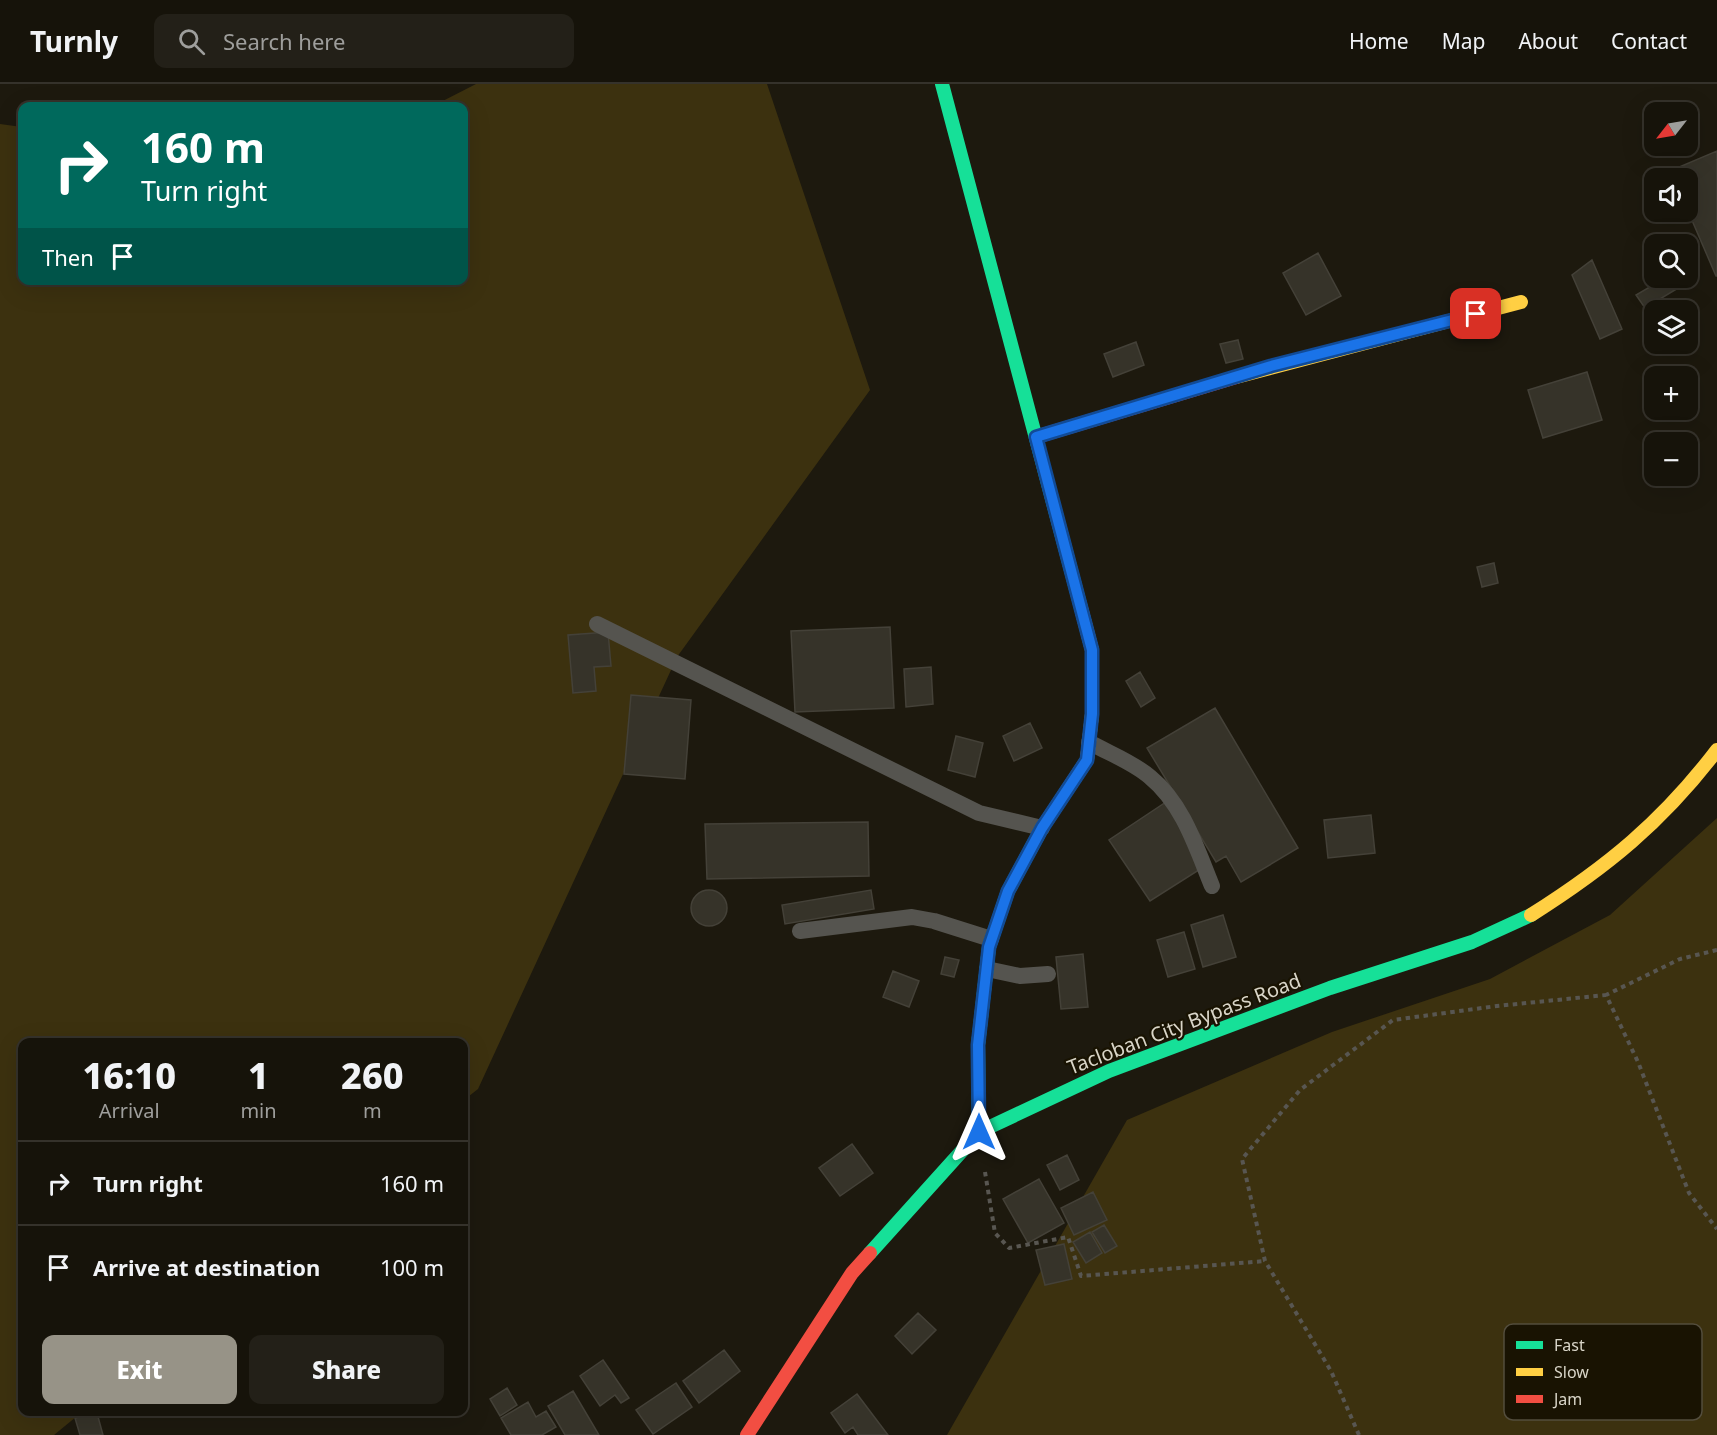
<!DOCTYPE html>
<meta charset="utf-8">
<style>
:root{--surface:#16130a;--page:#232018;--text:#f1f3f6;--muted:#9e9e9c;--line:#35322b;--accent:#979387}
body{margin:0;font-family:"Noto Sans",sans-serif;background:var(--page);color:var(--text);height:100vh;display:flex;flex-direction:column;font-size:22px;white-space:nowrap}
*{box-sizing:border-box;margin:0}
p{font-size:20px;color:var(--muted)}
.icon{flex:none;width:33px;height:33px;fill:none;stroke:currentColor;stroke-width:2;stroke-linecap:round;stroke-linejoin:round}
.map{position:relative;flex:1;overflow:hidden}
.side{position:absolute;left:18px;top:954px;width:450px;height:378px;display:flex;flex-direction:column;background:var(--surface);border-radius:12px;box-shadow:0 6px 24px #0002,0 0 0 2px var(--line)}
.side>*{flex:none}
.banner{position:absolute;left:18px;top:18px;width:450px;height:183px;border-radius:12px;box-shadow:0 6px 24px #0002,0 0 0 2px var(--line);background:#00695c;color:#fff;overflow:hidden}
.needle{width:39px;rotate:239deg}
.tools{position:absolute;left:1644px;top:18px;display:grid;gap:12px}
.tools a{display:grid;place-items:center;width:54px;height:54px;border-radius:12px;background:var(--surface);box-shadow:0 6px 24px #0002,0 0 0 2px var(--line);font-size:30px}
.pin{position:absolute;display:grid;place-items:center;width:51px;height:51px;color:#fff;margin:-26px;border-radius:12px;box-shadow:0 3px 9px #0006}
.me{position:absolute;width:66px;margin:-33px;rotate:0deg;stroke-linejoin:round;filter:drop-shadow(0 0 4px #0008)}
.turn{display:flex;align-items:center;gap:21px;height:126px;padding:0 24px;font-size:27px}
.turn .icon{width:78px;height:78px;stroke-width:2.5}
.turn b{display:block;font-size:42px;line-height:51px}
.then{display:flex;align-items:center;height:57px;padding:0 24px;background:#0003;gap:12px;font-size:22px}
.eta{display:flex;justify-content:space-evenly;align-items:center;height:102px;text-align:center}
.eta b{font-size:36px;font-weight:800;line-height:42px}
.primary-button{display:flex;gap:12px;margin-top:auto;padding:12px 24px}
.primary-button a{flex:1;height:69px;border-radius:12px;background:var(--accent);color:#fff;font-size:24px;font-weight:800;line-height:69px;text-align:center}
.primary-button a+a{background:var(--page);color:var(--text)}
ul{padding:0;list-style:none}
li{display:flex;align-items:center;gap:18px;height:84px;padding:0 24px;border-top:2px solid var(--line)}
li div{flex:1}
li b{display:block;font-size:22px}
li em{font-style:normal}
header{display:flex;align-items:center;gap:36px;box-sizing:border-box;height:84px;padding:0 30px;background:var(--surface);border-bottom:2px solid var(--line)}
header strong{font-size:28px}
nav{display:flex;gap:33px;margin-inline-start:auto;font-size:21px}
.search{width:420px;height:54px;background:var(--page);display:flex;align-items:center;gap:15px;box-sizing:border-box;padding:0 21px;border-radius:12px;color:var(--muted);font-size:22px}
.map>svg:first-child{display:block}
.green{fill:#3c310f}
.building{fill:#363329;stroke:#444138;stroke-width:1.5}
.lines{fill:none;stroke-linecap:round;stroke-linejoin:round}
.path{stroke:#585651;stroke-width:4;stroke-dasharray:4.5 4.5;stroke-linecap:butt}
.lane{stroke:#55544f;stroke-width:16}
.fast{stroke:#16e098;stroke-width:14}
.slow{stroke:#ffcf43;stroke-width:14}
.jam{stroke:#f24e42;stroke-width:14}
.route-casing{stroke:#114b97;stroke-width:15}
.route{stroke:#1a73e8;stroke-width:10}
.labels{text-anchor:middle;stroke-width:4.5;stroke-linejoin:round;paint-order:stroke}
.street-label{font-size:20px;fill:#d9d5c8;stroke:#191302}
.key{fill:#191302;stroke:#534d3d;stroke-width:1.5}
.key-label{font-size:16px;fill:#d9d5c8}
</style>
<header>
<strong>Turnly</strong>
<div class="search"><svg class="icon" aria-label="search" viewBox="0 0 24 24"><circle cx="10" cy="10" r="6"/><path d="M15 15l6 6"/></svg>Search here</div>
<nav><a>Home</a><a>Map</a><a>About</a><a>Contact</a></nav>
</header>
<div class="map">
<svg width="1717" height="1351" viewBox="0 0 1717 1351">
<rect width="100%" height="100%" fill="#1d190e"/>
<path class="green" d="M476,0H767L870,306L677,573L478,1005L464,1016V958H22V1328H82L54,1351H0V40L22,43V196H464V22H433Z
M1717,734V1351H947L1127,1036L1332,948L1490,895L1610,831Z"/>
<path class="building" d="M1717,67V192H1716L1688,127V94H1673L1670,87Z
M1318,169L1341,212L1306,231L1283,189Z
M1592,176L1622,245L1600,255L1572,191Z
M1665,194H1674L1680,203L1645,224L1636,211Z
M1238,256L1243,275L1226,279L1220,260Z
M1136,258L1144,281L1113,293L1104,270Z
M1587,288L1602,336L1543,354L1528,306Z
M1494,479L1498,499L1482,503L1477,483Z
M890,543L894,624L795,628L791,547Z
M608,548L611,582L594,583L596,607L573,609L568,551Z
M931,583L933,620L906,623L904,585Z
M1140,588L1155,614L1141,623L1126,597Z
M631,611L691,616L685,695L624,690Z
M1215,624L1298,764L1241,798L1226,772L1216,778L1147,664Z
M1030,639L1042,664L1014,677L1003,652Z
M956,652L983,659L975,693L948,686Z
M1166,718L1202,784L1150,817L1109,756Z
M1371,731L1375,769L1328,774L1324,736Z
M868,738L869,792L707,795L705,740Z
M871,806L874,825L785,840L782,821Z
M691 824a18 18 0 1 1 36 0a18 18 0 1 1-36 0Z
M1223,831L1236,873L1203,883L1191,841Z
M1184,848L1195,885L1168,893L1157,856Z
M1083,870L1088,923L1061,925L1056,873Z
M945,873L959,876L954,893L941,890Z
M893,887L919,897L909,923L883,913Z
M852,1060L873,1089L840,1112L819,1084Z
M1067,1071L1079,1096L1060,1106L1047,1081Z
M1039,1095L1064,1139L1028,1159L1003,1115Z
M1093,1108L1107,1136L1074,1151L1061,1124Z
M1104,1141L1117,1162L1105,1169L1092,1148Z
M1090,1148L1102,1169L1086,1179L1073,1158Z
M1064,1160L1072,1195L1045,1201L1036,1166Z
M918,1229L936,1246L912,1270L895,1252Z
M724,1266L740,1287L699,1319L683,1297Z
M603,1276L629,1314L621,1319L615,1311L600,1322L580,1292Z
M676,1299L692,1323L653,1350L636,1326Z
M507,1304L517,1321L500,1332L490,1315Z
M573,1307L599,1351H565L548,1322Z
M857,1310L888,1351H858L853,1343L845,1349L831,1329Z
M528,1318L536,1333L546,1327L556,1343L542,1351H511L501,1334Z
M97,1329L103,1351H80L75,1334Z"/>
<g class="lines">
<path class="path" d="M1717,866L1680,875L1606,911L1638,978L1689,1109L1717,1145
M985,1088L995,1149L1009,1164L1068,1153L1081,1192L1265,1177
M1359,1351L1331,1287L1265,1177L1242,1075L1300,1006L1393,936L1497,922L1606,911"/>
<path class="lane" d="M597,540L979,729L1042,744
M1089,658C1108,669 1133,678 1150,693C1183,720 1196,763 1212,802
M800,847L912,833L934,837L991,855
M987,885L1020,892L1048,890"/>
<path class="fast" d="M942,0L1081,524
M979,1048L978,961L989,863L1008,807L1042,744
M870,1169L979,1048L1109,987L1330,904L1472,858L1531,831"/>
<path class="slow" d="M1236,293L1521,218
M1042,744L1087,676L1092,630V566L1081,524
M1531,831C1607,783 1662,738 1717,666"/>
<path class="jam" d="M1036,353L1236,293
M747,1351L852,1189L870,1169"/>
</g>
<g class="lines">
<g class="route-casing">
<path id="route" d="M979,1048L978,961L989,863L1008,807L1042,744L1087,676L1092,630V566L1036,353L1271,282L1476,230"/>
</g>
<use href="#route" class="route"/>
</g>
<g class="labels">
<g class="street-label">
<text transform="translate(1184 940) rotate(-21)" y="7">Tacloban City Bypass Road</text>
</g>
</g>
<rect x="1504" y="1240" width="198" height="96" rx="9" class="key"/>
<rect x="1516" y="1257" width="27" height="8" fill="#16e098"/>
<rect x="1516" y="1284" width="27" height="8" fill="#ffcf43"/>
<rect x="1516" y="1311" width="27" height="8" fill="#f24e42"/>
<g class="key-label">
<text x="1554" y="1267">Fast</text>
<text x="1554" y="1294">Slow</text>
<text x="1554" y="1321">Jam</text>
</g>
</svg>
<div class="tools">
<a><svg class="needle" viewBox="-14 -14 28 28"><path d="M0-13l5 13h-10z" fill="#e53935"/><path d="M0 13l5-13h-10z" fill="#9e9e9c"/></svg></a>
<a><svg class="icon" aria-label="sound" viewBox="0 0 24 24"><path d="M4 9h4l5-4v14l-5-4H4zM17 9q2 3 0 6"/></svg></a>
<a><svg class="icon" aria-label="search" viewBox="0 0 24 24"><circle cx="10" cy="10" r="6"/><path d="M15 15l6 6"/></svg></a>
<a><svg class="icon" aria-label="layers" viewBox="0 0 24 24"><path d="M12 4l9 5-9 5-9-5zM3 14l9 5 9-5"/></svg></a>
<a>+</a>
<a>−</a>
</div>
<div class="pin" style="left:1476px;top:230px;background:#d93025"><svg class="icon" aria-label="arrive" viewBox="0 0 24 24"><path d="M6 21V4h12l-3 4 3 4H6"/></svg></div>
<svg class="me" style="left:979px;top:1048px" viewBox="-20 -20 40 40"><path d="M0-17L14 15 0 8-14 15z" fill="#1a73e8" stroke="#fff" stroke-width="4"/></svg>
<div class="banner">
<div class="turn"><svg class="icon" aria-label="right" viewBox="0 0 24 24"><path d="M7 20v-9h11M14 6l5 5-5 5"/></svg><div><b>160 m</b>Turn right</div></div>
<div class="then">Then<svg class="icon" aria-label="arrive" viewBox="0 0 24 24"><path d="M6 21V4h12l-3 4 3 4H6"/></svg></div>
</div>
<section class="side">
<div class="eta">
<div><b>16:10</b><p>Arrival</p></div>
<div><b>1</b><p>min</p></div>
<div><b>260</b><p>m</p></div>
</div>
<ul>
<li><svg class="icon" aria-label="right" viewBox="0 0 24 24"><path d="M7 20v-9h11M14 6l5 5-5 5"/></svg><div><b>Turn right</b></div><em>160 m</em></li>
<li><svg class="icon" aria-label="arrive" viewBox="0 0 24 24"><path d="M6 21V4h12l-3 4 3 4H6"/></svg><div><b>Arrive at destination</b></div><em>100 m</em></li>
</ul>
<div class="primary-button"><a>Exit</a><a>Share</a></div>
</section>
</div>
